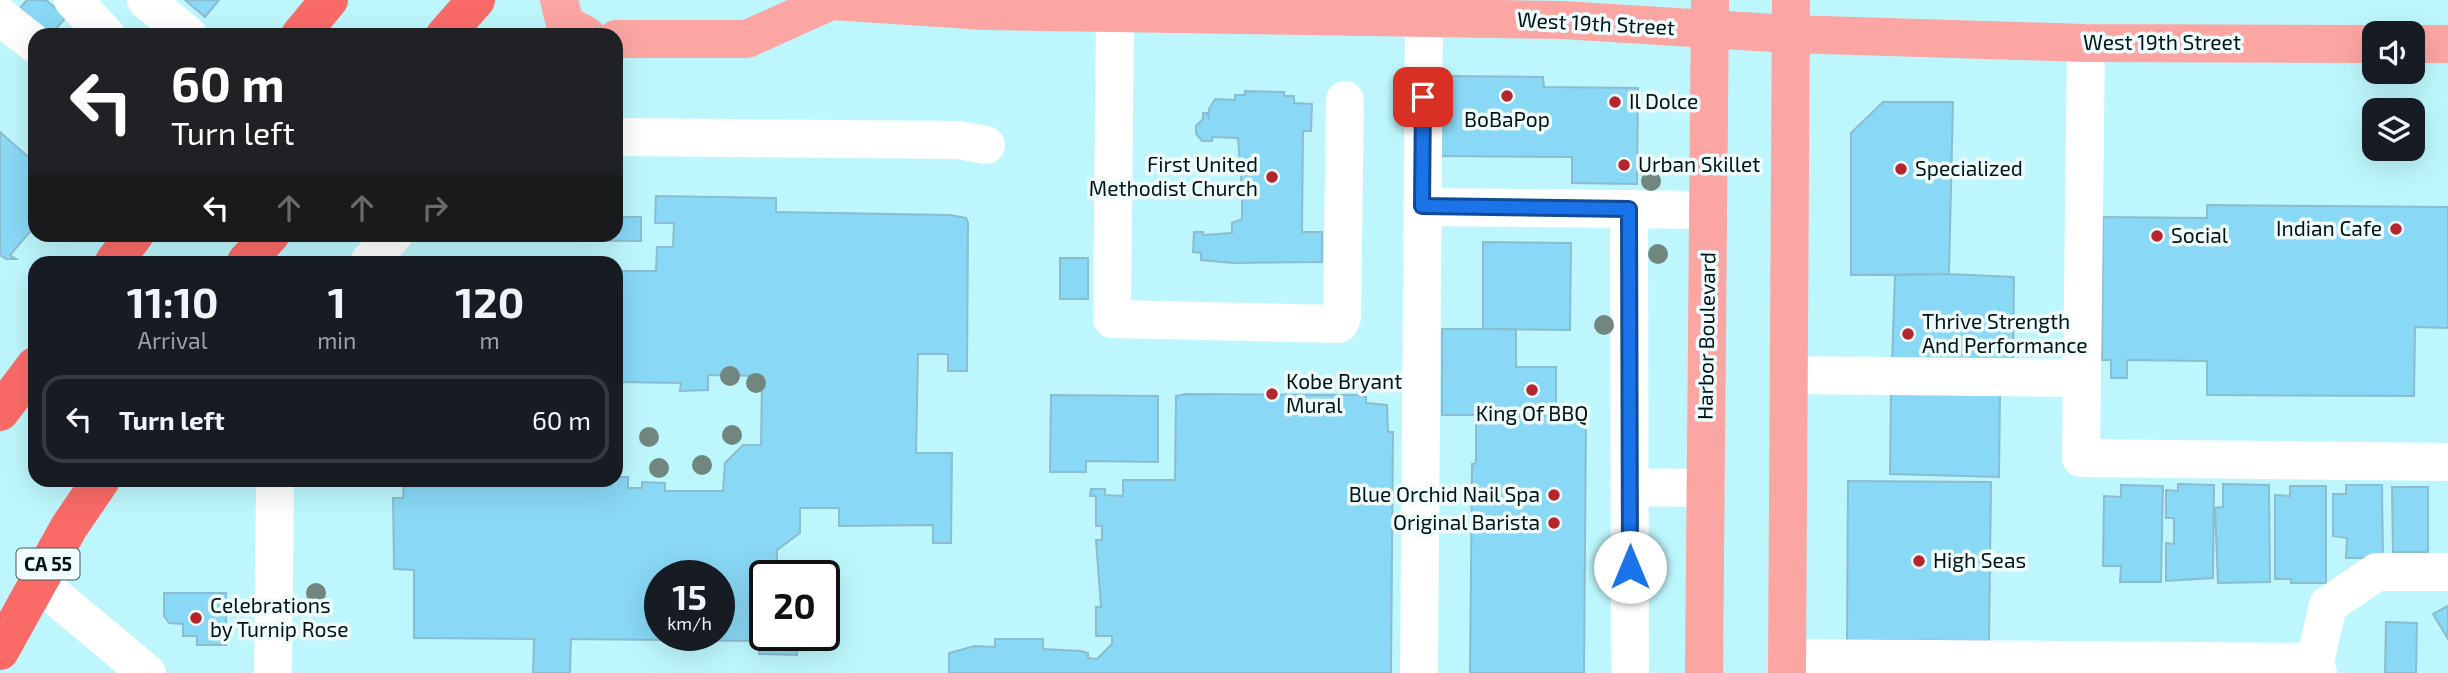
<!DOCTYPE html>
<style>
:root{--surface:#171b24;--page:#20242c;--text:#f1f3f6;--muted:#9ea1a6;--line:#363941}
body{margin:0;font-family:"Exo 2",sans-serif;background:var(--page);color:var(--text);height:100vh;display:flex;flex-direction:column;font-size:26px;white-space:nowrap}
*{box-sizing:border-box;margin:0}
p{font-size:23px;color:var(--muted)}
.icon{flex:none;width:38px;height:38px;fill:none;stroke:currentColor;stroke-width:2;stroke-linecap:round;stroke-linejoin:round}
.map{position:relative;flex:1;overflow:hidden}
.side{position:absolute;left:28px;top:256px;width:595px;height:231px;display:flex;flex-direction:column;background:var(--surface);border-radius:21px;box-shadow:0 7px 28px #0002}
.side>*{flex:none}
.hud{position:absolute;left:28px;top:28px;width:595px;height:214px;border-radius:21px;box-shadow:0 7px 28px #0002;background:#202124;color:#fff;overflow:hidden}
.tools{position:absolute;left:2362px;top:21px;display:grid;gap:14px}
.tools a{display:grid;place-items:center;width:63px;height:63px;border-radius:14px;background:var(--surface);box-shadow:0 7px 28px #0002;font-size:35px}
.speed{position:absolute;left:644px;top:560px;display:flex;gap:14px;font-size:35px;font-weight:700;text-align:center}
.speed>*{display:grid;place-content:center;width:91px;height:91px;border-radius:50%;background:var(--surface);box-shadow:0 7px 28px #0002;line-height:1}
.speed small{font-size:18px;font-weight:400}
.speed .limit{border:4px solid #111;border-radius:10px;background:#fff;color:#111}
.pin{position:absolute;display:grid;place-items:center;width:60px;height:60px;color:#fff;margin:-30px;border-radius:14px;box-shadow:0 4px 10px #0006}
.me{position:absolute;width:77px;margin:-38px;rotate:0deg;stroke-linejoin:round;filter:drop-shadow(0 0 5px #0008)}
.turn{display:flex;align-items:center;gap:24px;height:147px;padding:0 28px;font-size:32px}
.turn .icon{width:91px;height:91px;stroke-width:2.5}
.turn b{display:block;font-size:49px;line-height:60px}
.lanes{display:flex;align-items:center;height:66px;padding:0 28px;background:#0003;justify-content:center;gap:35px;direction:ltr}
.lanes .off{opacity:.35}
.eta{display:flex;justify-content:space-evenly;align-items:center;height:119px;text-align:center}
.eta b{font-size:42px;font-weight:700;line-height:49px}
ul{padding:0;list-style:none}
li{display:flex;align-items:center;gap:21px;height:88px;margin:0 14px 10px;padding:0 14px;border:4px solid var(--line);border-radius:21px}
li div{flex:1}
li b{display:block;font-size:26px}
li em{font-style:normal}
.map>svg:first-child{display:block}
.building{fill:#89d8f5;stroke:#8bbccf;stroke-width:2;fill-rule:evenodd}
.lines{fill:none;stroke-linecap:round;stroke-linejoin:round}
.minor{stroke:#fff;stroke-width:38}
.major{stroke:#fca6a4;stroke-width:38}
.highway{stroke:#fa6b68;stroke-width:38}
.tree{fill:#71867e}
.route-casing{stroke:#114b97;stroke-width:18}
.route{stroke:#1a73e8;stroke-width:12}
.poi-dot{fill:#b6252e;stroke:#f0fbfc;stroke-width:2.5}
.labels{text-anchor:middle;stroke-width:7;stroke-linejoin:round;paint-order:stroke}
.shield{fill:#f0fbfc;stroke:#48595b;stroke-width:2}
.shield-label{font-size:19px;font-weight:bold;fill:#001416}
.street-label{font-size:21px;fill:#001416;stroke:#f0fbfc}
.poi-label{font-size:21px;fill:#001416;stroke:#f0fbfc;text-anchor:start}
</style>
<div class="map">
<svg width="2448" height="673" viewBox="0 0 2448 673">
<rect width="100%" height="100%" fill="#bdf7fd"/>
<path class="building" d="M27,0H46L66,17L51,35L20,8Z
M185,0H219L205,17Z
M1441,76L1543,77L1544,87L1638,88L1637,184L1572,183V157L1440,156Z
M1245,91L1284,92V96H1294V103L1312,104L1311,131H1303L1302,232H1322V262L1233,263L1201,260V253L1193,252L1194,232H1203V235L1232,233V223L1242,219V191L1238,138L1212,137V141H1202L1196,134V126L1203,119V113H1207L1209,119V109L1215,99L1235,100V95H1245Z
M1883,102H1953L1949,274L1851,275V133Z
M0,132L35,163V226L10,255L16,259H6L0,255Z
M656,196L776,198V212L950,215L966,218L968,223L967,371H948V354H918L916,453H952L951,543H933V525L839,526V508H800V533L777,550V576H765V635H798L797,655L759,654V641L571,639L570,673H533L534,639L414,638V570L394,569L393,498H403L404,480H616V477H628V488H642V482L665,483V491H723L725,463L743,445H761L762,376L708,375V390L680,391L681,383L616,382L617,271H656L657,247H673L674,223H655ZM660,576H719V635H660Z
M2207,205L2448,207V328L2415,327L2414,396L2207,395V361L2127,360V378H2111V360H2102L2103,217L2207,218Z
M616,217H641V241L535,240V234H616Z
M1483,242L1571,243L1570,330L1483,329Z
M1060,258H1088V299H1060Z
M1949,274L2014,277L2013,361L1892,362L1895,275Z
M1442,329H1516V367H1556V415H1442Z
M1891,390L2000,392L1999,477L1890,474Z
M1185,394L1356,395L1366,397V403L1387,405L1388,432H1393L1391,673H949V653L975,646L995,647V639H1043V649L1081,651L1088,653V658L1097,659L1112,644V636H1096V607H1101L1096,540H1102V526H1096V496H1090L1091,489H1105V495L1123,496V480H1175L1176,396Z
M1051,395L1158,396V462L1086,461V472H1050Z
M1476,415L1586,416L1584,673H1470L1472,464H1475L1476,459Z
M1848,481L1991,482L1989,641L1847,640Z
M2178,484L2214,485L2213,578L2166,581V543L2174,544V518H2166V490L2178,491Z
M2223,484L2269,485L2270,582L2218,583L2215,508L2223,507Z
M2121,485L2163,486L2161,582H2120L2121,566H2103L2104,496L2121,497Z
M2346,485H2382L2383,558H2346L2347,538L2333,536V494H2346Z
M2290,486H2326V583H2291V579H2275V495L2290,496Z
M2392,487H2428V552H2393Z
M164,593H226V645H197V636H183V624L169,623L164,616Z
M2448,606V639L2433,614Z
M2386,622L2417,623L2416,673H2385Z"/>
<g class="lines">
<path class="minor" d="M73,0L106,35
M146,0L188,35
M1115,14L1112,319L1339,324L1342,318L1345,100
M0,16L35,44
M2086,43L2081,458L2448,462
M616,137L959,140L986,145
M1422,207L1709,210
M1629,209L1630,673
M369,262L394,234
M1790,375L2082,378
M1629,487L1706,488
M38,582L147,673
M1787,658L2315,662
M273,673L275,480
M1419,673L1424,18
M2318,673L2315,662L2328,605L2377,572H2448"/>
<path class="major" d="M559,0L565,24L586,35
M817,0L985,11L1562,20L1790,34L2086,43L2375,44
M616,39H747L829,2
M2413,44H2448
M1704,673L1710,0
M1787,673L1791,0"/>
<path class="highway" d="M300,35L329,0
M445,35L476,0
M114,262L135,234
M246,262L271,234
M0,412L35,366
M0,651L69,527L101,480"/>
</g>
<g class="tree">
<circle cx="1651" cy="181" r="10"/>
<circle cx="1658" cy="254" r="10"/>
<circle cx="1604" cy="325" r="10"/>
<circle cx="730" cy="376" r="10"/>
<circle cx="756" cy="383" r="10"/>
<circle cx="732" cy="435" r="10"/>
<circle cx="649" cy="437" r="10"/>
<circle cx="702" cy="465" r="10"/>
<circle cx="659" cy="468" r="10"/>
<circle cx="316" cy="593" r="10"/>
</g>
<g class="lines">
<g class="route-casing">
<path id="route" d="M1423,97L1422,206L1629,209L1630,567"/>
</g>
<use href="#route" class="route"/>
</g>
<g class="poi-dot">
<circle cx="1507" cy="96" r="7"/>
<circle cx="1615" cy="102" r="7"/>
<circle cx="1624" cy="165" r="7"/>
<circle cx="1901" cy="169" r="7"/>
<circle cx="1272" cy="177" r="7"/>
<circle cx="2396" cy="229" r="7"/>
<circle cx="2157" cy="236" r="7"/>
<circle cx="1908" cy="334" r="7"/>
<circle cx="1532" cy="390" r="7"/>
<circle cx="1272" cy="394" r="7"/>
<circle cx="1554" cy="495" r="7"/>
<circle cx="1554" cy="523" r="7"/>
<circle cx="1919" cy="561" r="7"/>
<circle cx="196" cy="618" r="7"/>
</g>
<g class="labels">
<rect class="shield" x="16.5" y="548.5" width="63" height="31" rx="5"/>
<g class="shield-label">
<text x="48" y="571">CA 55</text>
</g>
<g class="street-label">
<text transform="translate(1596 24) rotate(3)" y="7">West 19th Street</text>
<text x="2162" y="50">West 19th Street</text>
<text transform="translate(1707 336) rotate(-89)" y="7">Harbor Boulevard</text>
</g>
<g class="poi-label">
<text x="1629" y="109">Il Dolce</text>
<text x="1507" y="127" text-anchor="middle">BoBaPop</text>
<text x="1258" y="172" text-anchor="end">First United<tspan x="1258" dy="24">Methodist Church</tspan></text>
<text x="1638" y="172">Urban Skillet</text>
<text x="1915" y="176">Specialized</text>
<text x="2382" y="236" text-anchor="end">Indian Cafe</text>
<text x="2171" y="243">Social</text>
<text x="1922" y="329">Thrive Strength<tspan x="1922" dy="24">And Performance</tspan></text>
<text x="1286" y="389">Kobe Bryant<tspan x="1286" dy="24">Mural</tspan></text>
<text x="1532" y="421" text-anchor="middle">King Of BBQ</text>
<text x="1540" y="502" text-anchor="end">Blue Orchid Nail Spa</text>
<text x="1540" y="530" text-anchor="end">Original Barista</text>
<text x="1933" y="568">High Seas</text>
<text x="210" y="613">Celebrations<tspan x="210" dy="24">by Turnip Rose</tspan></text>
</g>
</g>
</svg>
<div class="tools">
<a><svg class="icon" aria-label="sound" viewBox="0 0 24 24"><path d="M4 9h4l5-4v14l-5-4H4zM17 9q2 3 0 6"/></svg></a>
<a><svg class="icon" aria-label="layers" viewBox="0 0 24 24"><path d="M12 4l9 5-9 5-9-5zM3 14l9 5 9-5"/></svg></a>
</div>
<div class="speed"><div>15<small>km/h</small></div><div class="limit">20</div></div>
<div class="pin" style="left:1423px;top:97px;background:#d93025"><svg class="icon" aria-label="arrive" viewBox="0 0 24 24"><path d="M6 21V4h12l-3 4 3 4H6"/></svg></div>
<svg class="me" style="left:1630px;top:567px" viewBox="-20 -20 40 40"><circle r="19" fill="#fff"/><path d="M0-13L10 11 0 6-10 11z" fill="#1a73e8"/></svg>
<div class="hud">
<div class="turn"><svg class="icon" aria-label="left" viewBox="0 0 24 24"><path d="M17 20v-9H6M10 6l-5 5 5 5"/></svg><div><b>60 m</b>Turn left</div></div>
<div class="lanes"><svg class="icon" aria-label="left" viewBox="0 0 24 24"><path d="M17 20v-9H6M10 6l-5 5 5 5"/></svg><svg class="icon off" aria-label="ahead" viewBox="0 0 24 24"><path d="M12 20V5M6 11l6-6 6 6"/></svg><svg class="icon off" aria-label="ahead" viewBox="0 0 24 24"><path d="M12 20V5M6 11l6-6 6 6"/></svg><svg class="icon off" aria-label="right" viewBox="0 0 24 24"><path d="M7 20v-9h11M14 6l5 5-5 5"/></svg></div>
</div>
<section class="side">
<div class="eta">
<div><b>11:10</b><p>Arrival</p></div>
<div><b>1</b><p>min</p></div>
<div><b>120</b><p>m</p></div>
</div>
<ul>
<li><svg class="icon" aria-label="left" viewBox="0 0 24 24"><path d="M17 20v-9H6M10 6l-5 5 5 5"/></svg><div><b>Turn left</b></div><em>60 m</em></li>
</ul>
</section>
</div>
